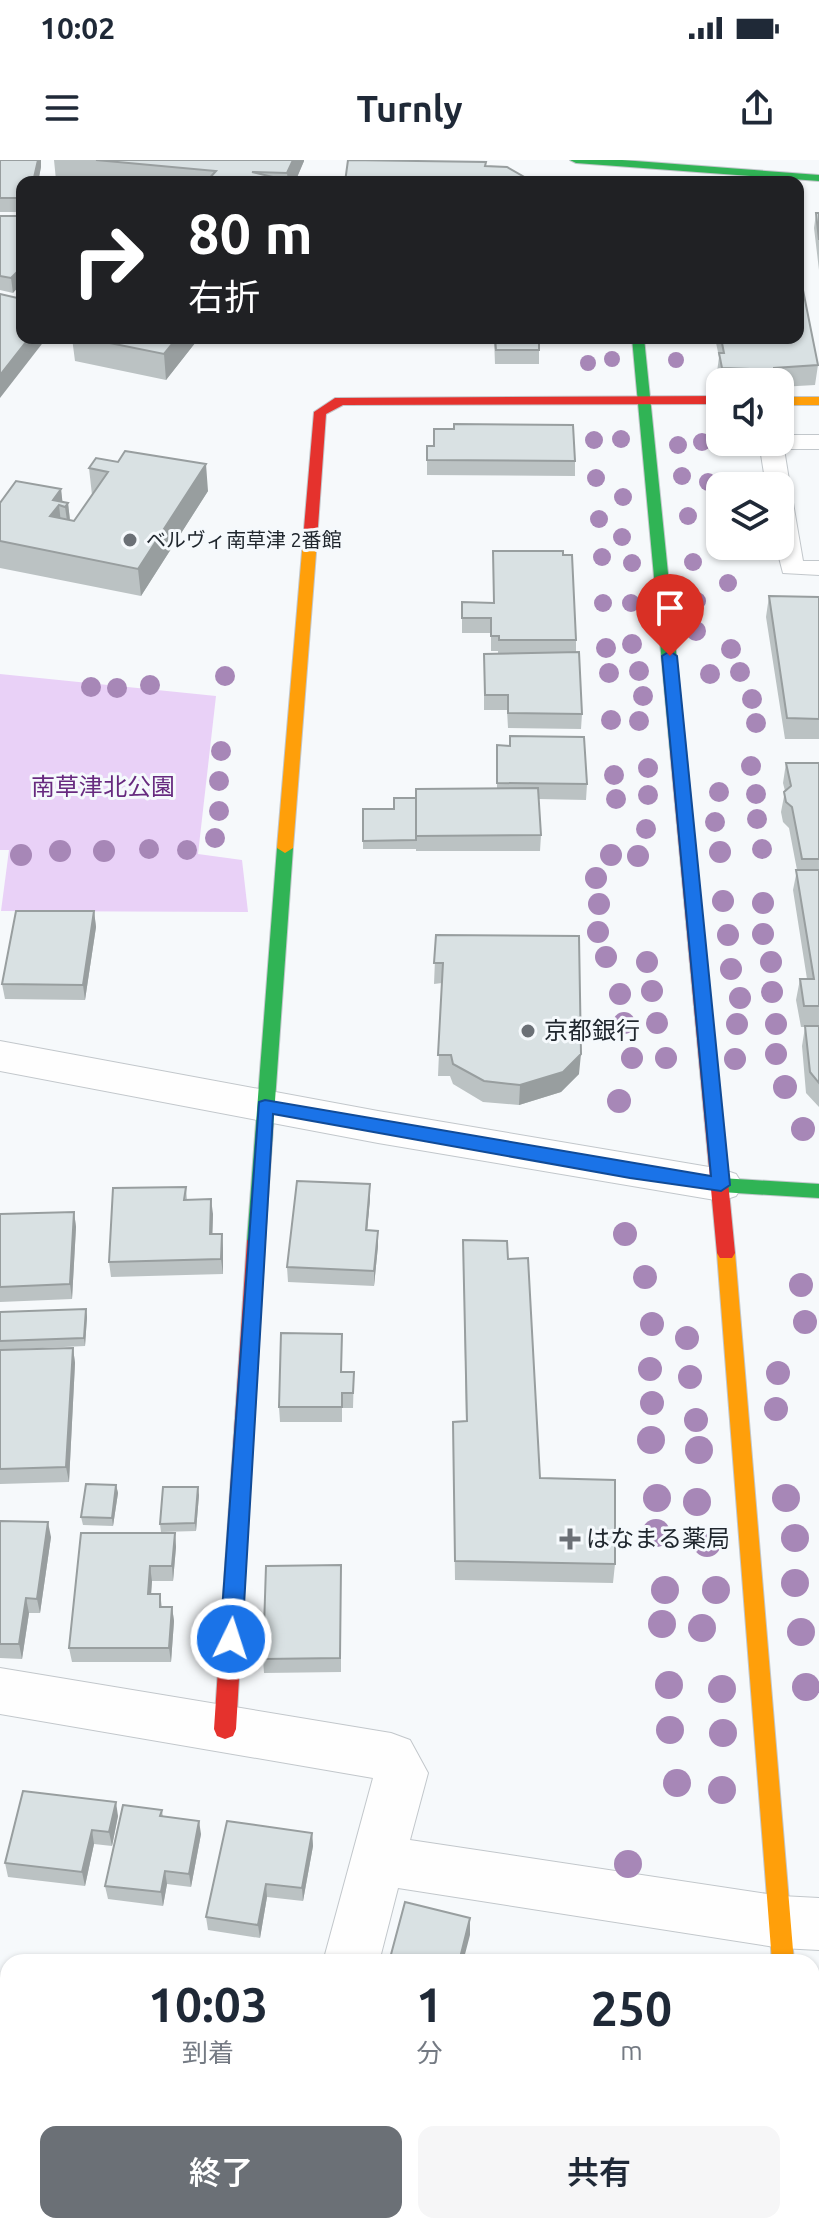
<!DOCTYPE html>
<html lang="ja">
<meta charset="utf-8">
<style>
:root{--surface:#fff;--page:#f6f6f7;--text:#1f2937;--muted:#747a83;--accent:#6b7076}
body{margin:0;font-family:Ubuntu,"Noto Sans JP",sans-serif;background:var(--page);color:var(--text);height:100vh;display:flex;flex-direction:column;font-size:30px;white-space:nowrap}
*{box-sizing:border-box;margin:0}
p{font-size:26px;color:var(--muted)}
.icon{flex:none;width:44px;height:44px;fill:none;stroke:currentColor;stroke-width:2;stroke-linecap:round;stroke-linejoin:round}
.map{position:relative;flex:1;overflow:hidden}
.details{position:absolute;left:0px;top:1794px;width:820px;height:280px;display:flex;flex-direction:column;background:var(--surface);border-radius:24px 24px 0 0;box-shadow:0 2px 6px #0004}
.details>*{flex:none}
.guide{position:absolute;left:16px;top:16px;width:788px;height:168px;border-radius:16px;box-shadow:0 2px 6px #0004;background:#202124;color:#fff;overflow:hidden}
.controls{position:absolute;left:706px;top:208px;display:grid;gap:16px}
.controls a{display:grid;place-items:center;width:88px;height:88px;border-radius:16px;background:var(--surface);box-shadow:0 2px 6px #0004;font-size:40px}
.pin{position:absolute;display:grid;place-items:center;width:68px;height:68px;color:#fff;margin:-82px -34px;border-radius:50% 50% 50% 0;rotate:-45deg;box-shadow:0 0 8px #0007}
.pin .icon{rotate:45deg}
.me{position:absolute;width:88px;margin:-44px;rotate:4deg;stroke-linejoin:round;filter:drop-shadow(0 0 6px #0008)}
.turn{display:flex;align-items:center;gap:28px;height:168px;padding:0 40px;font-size:36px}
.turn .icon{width:104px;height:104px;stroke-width:2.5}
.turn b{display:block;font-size:56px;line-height:68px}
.eta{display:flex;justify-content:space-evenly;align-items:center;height:136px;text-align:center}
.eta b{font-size:48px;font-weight:600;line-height:56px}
.action{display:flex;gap:16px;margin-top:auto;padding:16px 40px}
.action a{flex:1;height:92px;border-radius:16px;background:var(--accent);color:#fff;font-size:32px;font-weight:600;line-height:92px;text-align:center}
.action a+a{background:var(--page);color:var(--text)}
.status{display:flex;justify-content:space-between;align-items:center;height:56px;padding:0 40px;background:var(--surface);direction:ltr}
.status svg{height:22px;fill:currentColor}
header{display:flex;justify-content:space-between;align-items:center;height:104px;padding:0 40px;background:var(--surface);font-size:36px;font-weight:600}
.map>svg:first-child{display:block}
.green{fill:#e9d1f7}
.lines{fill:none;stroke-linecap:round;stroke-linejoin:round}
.lane-casing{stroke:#c2c7cb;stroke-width:2}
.street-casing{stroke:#c2c7cb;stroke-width:2}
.fast-casing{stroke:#c2c7cb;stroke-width:2}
.slow-casing{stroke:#c2c7cb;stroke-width:2}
.jam-casing{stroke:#c2c7cb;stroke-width:2}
.lane{fill:#fefefe;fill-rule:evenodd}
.street{fill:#fefefe;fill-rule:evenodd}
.fast{fill:#30b455;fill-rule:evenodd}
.slow{fill:#ff9f0a;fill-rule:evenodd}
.jam{fill:#e5322d;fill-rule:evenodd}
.tree{fill:#a787b7}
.wall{fill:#bbc2c3}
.shaded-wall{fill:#989e9f}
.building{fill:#d9e1e3;stroke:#989e9f;stroke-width:2}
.route{fill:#1a73e8;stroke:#114b97;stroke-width:2}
.poi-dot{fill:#6b7076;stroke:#f5f9fc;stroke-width:3}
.labels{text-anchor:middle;stroke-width:6;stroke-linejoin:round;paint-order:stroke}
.far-poi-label{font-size:20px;fill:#20272e;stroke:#f5f9fc;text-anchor:start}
.park-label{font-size:24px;fill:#672a7f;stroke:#f5f9fc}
.poi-label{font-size:24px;fill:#20272e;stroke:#f5f9fc;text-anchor:start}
</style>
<div class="status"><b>10:02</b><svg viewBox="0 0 49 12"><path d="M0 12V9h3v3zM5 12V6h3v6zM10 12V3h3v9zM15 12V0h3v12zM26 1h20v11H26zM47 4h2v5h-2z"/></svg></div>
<header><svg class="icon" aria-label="menu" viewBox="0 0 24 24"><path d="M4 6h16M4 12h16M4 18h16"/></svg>Turnly<svg class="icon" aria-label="share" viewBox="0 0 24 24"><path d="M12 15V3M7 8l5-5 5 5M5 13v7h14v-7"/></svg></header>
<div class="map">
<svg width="819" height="2074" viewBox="0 0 819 2074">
<rect width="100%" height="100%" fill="#f6f9fb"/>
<path class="green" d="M0,514L216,536L198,694L242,700L248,752L1,751L9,690H0Z"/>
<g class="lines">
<g class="lane-casing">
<path id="lane" d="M780,275H819V289H784L790,326L786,331L792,337L803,401H819V415L783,413L776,386H780V326H766L759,282H780Z"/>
</g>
<g class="street-casing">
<path id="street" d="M0,881L378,951L721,1009L736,1014L743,1025L736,1036L721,1041L378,983L0,911Z
M0,1508L391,1573L410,1580L428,1613L410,1680L781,1736L819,1738V1790L781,1788L398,1728L379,1802H323L373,1618L0,1554Z
M259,2066H319L316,2074H256Z"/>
</g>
<g class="fast-casing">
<path id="fast" d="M570,0H622L819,15V21L576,3Z
M632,178H644L686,590L678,595L670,590Z
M285,683L293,688L265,1081L262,1086H250L247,1081L277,688Z
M721,1018L819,1024V1038L721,1032L712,1025Z
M812,2058L815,2074H791V2066H812Z"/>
</g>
<g class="slow-casing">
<path id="slow" d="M780,237H819V245H780Z
M310,376L317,380L293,688L285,693L277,688L303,380Z
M726,1086L732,1088L735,1093L794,1802H772L717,1093L720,1088Z"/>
</g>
<g class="jam-casing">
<path id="jam" d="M720,236V244L343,245L326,254L317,380L310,384L303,380L314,252L335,238Z
M678,585L686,590L735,1093L732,1098H720L717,1093L670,590Z
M256,1074L262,1076L265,1081L236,1569L233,1576L225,1579L217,1576L214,1569L247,1081L250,1076Z"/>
</g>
<use href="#lane" class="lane"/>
<use href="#street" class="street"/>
<use href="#fast" class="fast"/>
<use href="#slow" class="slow"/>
<use href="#jam" class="jam"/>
</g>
<g class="tree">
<circle cx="612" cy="199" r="8"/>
<circle cx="676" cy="200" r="8"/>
<circle cx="588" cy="203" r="8"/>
<circle cx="621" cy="279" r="9"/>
<circle cx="594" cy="280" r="9"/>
<circle cx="702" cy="282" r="9"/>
<circle cx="678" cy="285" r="9"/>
<circle cx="682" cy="316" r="9"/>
<circle cx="596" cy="318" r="9"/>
<circle cx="708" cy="322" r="9"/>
<circle cx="623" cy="337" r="9"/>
<circle cx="688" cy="356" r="9"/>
<circle cx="599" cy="359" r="9"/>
<circle cx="622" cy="377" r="9"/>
<circle cx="602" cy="397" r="9"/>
<circle cx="693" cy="402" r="9"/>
<circle cx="632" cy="403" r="9"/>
<circle cx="728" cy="423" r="9"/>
<circle cx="697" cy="441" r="9"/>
<circle cx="603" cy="443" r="9"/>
<circle cx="631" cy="443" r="9"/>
<circle cx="696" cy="471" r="10"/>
<circle cx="632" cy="484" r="10"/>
<circle cx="606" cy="488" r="10"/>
<circle cx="731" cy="489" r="10"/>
<circle cx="639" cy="511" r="10"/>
<circle cx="740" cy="512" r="10"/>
<circle cx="609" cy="513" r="10"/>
<circle cx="710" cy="514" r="10"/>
<circle cx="225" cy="516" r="10"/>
<circle cx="150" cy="525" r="10"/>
<circle cx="91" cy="527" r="10"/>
<circle cx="117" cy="528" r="10"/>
<circle cx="643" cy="536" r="10"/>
<circle cx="752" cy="539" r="10"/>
<circle cx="611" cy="560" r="10"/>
<circle cx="639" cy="561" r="10"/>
<circle cx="756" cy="563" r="10"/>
<circle cx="221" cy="591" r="10"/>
<circle cx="751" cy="606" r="10"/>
<circle cx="648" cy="608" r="10"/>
<circle cx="614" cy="615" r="10"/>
<circle cx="219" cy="621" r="10"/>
<circle cx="719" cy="632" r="10"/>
<circle cx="756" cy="634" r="10"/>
<circle cx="648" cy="635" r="10"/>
<circle cx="616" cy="639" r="10"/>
<circle cx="219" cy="651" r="10"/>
<circle cx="757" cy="659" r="10"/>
<circle cx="715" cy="662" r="10"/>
<circle cx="646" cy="669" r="10"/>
<circle cx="215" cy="678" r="10"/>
<circle cx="149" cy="689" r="10"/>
<circle cx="762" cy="689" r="10"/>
<circle cx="60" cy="691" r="11"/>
<circle cx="104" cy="691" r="11"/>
<circle cx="187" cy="690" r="10"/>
<circle cx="720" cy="692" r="11"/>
<circle cx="21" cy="695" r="11"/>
<circle cx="611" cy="695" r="11"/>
<circle cx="638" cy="696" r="11"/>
<circle cx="596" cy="718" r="11"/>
<circle cx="723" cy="741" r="11"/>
<circle cx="763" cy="743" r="11"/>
<circle cx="599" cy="744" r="11"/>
<circle cx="598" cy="772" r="11"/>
<circle cx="763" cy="774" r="11"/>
<circle cx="728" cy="775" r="11"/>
<circle cx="606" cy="797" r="11"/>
<circle cx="647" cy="802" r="11"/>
<circle cx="771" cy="802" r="11"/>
<circle cx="731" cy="809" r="11"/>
<circle cx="652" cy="831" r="11"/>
<circle cx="772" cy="832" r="11"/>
<circle cx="620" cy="834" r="11"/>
<circle cx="740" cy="838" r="11"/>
<circle cx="624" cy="863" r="11"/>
<circle cx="657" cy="863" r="11"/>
<circle cx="737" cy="864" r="11"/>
<circle cx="776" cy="864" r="11"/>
<circle cx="776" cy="894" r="11"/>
<circle cx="632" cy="898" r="11"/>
<circle cx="666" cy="898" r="11"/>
<circle cx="735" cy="899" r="11"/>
<circle cx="785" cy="927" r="12"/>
<circle cx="619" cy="941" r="12"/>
<circle cx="803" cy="969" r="12"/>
<circle cx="625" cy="1074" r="12"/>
<circle cx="645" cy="1117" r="12"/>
<circle cx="801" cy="1125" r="12"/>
<circle cx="805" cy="1162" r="12"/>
<circle cx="652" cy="1164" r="12"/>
<circle cx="687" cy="1178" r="12"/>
<circle cx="650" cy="1209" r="12"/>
<circle cx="778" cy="1213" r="12"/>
<circle cx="690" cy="1217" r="12"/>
<circle cx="652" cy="1243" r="12"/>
<circle cx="776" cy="1249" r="12"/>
<circle cx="696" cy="1260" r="12"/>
<circle cx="651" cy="1280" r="14"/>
<circle cx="699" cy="1290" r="14"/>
<circle cx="657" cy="1338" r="14"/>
<circle cx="786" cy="1338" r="14"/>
<circle cx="697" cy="1342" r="14"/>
<circle cx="656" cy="1373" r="14"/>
<circle cx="795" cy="1378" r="14"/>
<circle cx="707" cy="1383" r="14"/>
<circle cx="795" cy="1423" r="14"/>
<circle cx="665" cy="1430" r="14"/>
<circle cx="716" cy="1430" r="14"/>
<circle cx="662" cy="1464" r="14"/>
<circle cx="702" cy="1468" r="14"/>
<circle cx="801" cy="1472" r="14"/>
<circle cx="669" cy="1525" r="14"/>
<circle cx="806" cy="1527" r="14"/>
<circle cx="722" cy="1529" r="14"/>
<circle cx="670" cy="1570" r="14"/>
<circle cx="723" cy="1573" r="14"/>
<circle cx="677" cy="1623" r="14"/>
<circle cx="722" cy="1630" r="14"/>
<circle cx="628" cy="1704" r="14"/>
</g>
<path class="wall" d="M0,0L41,7L38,22H22V52H0Z
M54,0H304V1L295,22H74L56,20Z
M816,53H819V110L814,68Z
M0,56H22L13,133L0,130Z
M72,178H199L166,220L75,201Z
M494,178H539V204H495Z
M715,178H798L818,205L815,225L780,227V222H720V227L717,212L719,197Z
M427,286L575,301V316L427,315Z
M89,308L208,331L141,436L0,408V343L61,329L62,342L68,343L70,360L74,361L92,335Z
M493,391L576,480V492L582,554L581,569L508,568L507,550H484V494H498V491H491V473H462V442H493Z
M769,436L819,437V579H785L766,457Z
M510,576L587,624L586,640L538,639L541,675L540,691H416V646V689H363V649H394L416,638L497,628V585L509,586Z
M786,603H819V947L806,933L802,886L805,867H801L796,840L800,819H807L793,730L797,710L789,668L783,662L781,652L785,631L783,623Z
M94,751L96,767L85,840L5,839L2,824Z
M436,775L579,914L561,932L519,945L483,942L453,924L450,916H438L442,823L434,824Z
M370,1024V1039L367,1070L378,1071V1086L374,1126L288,1122L287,1107Z
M186,1027L187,1040L213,1054L212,1074H222L223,1089V1114L111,1117L109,1102Z
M74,1052L76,1067L72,1139L0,1142V1054Z
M463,1080L508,1099L540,1318L615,1404L613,1423L455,1420L453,1262H466Z
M86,1149L87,1157L85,1186L0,1190V1152Z
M342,1174V1212H354L353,1248H342V1262H280L279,1247Z
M73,1188L75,1203L69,1322L0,1324V1190Z
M116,1325L118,1333L113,1366L83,1365L81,1357Z
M199,1335L196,1371L161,1372L160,1364Z
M0,1361L51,1377L40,1453H29L22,1499L0,1498Z
M175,1373L176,1387L173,1421H152L151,1434H160L162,1447H172L174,1461L171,1502H72L69,1488Z
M341,1405V1512L264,1513L263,1499Z
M162,1650L163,1657L201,1674L191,1727L167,1724L163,1746L108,1739L105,1726Z
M118,1656L112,1686L94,1684L85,1726L8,1717L5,1703Z
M312,1673L313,1686L303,1741L267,1737L260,1778L208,1770L206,1757Z
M0,1852L8,1853V1939L0,1938Z"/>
<path class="shaded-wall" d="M38,0H41V7L38,22H33Z
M293,0H304V1L295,22H288L287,13Z
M22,107V123L13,133L11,118Z
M29,178H45V180L0,238V215Z
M177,178H199L166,220L164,194Z
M206,304L208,331L141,436L138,409Z
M61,329L63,346L59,345L62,372L50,356L53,340Z
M68,343L71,370L69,374L65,347Z
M94,751L96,767L85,840L83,825Z
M581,894L579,914L561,932L519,945L520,925Z
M370,1024V1039L366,1085V1070Z
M211,1039L213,1054L212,1090L210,1074Z
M74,1052L76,1067L72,1139L70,1124Z
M378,1071V1086L374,1126V1111Z
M222,1074L223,1089V1114L221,1099Z
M86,1149L87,1157L85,1186L84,1178Z
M73,1188L75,1203L69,1322L66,1307Z
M116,1325L118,1333L113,1366L112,1358Z
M198,1327L199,1335L196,1371L195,1363Z
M48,1362L51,1377L40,1453L37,1439Z
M175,1373L176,1387L173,1421L172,1406Z
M150,1406L152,1421L150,1449L148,1434Z
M26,1438L29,1453L22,1499L19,1484Z
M172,1447L174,1461L171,1502L169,1488Z
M116,1642L118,1656L112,1686L109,1672Z
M199,1661L201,1674L191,1727L189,1714Z
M92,1670L94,1684L85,1726L82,1712Z
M312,1673L313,1686L303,1741L302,1728Z
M165,1711L167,1724L163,1746L161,1732Z
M266,1724L267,1737L260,1778L258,1765Z
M470,1758V1775L463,1802H459Z"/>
<path class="building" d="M0,0H38L33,22H22V38H0Z
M96,0H293L287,13L252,12L294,22H206L216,11Z
M348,0L486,2L485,6L507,7L533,22H345Z
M816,53H819V80Z
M0,56H22V91L21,96H22V107L11,118L0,116Z
M798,119L801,120L818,205L774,208V210L722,208L719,193H724L721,178H798Z
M0,134L22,139V178H29L0,215Z
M85,178H177L164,194Z
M495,178H539V190H496Z
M454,264L573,265L575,301L427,300V286H434V269H454Z
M125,291L206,304L138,409L0,381V343L16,321L61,329L53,340L68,343L65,347L59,345L50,356L74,361L108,312L89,308L96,298L118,302Z
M493,391H563V395H572L576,480H499V476H491V458H462V442L494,443Z
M769,436L819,437V559L787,558Z
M579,492L582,554L508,553V535H485L484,494Z
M510,576L584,577L587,624L497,623V585L510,586Z
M786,603H819V699H802L792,647L786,642L784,632L791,626Z
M538,628L541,675L416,676V629Z
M394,638H416V680L363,681V649H394Z
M796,710H819V846H804L800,819H814Z
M16,751H94L83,825L2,824Z
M436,775L579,776L581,894L563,912L520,925L484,921L453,904L451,895H438L443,803H434Z
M805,866H819V923L810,912Z
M297,1021L370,1024L366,1070L378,1071L374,1111L287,1107Z
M186,1027L184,1040L211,1039L210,1074H222L221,1099L109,1102L113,1028Z
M74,1052L70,1124L0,1127V1054Z
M463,1080L507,1081L508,1099L528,1098L540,1318L615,1320V1404L455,1401L453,1262L467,1261Z
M86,1149L84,1178L0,1181V1152Z
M281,1173L342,1174L341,1212H354L353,1233H342V1247H279Z
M73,1188L66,1307L0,1309V1190Z
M86,1324L116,1325L112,1358L81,1357Z
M163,1327H198L195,1363L160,1364Z
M0,1361L48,1362L37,1439L26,1438L19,1484H0Z
M81,1373H175L172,1406H150L148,1434H160V1447H172L169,1488H69Z
M341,1405L340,1498L263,1499L266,1406Z
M23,1631L116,1642L109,1672L92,1670L82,1712L5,1703Z
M123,1645L162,1650L160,1656L199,1661L189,1714L165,1711L161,1732L105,1726Z
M227,1661L312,1673L302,1728L266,1724L258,1765L206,1757Z
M405,1742L470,1758L459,1802H389Z
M0,1852L8,1853V1928L0,1927Z
M358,2066H435L433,2074H356Z
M462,2066H672L671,2074H460Z"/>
<path class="route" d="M670,491L677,496L730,1025L721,1031L630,1018L273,954L242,1479L238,1485L231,1488L224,1485L220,1479L259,942L265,940L711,1016L662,496Z"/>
<g class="poi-dot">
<circle cx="130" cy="380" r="8"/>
<circle cx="528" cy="871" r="8"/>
<path d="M566 1367h8v8h8v8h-8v8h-8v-8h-8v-8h8z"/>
</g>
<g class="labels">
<g class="far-poi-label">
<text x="146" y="387">ベルヴィ南草津 2番館</text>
</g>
<g class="park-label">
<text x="103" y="635">南草津北公園</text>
</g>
<g class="poi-label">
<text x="544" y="879">京都銀行</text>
<text x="586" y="1387">はなまる薬局</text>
</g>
</g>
</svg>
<div class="controls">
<a><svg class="icon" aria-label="sound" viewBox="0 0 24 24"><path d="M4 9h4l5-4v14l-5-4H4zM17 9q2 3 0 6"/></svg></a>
<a><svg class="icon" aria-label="layers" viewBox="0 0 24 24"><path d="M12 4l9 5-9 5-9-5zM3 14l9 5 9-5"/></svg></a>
</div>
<div class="pin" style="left:670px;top:496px;background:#d93025"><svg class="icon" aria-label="arrive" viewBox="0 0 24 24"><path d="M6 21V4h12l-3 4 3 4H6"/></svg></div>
<svg class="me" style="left:231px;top:1479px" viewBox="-20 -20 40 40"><circle r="17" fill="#1a73e8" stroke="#fff" stroke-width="3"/><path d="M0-11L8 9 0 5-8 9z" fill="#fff"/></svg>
<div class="guide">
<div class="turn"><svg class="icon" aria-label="right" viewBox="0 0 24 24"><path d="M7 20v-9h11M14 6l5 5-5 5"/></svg><div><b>80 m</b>右折</div></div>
</div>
<section class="details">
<div class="eta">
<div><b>10:03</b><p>到着</p></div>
<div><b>1</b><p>分</p></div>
<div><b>250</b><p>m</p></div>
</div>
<div class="action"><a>終了</a><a>共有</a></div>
</section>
</div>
